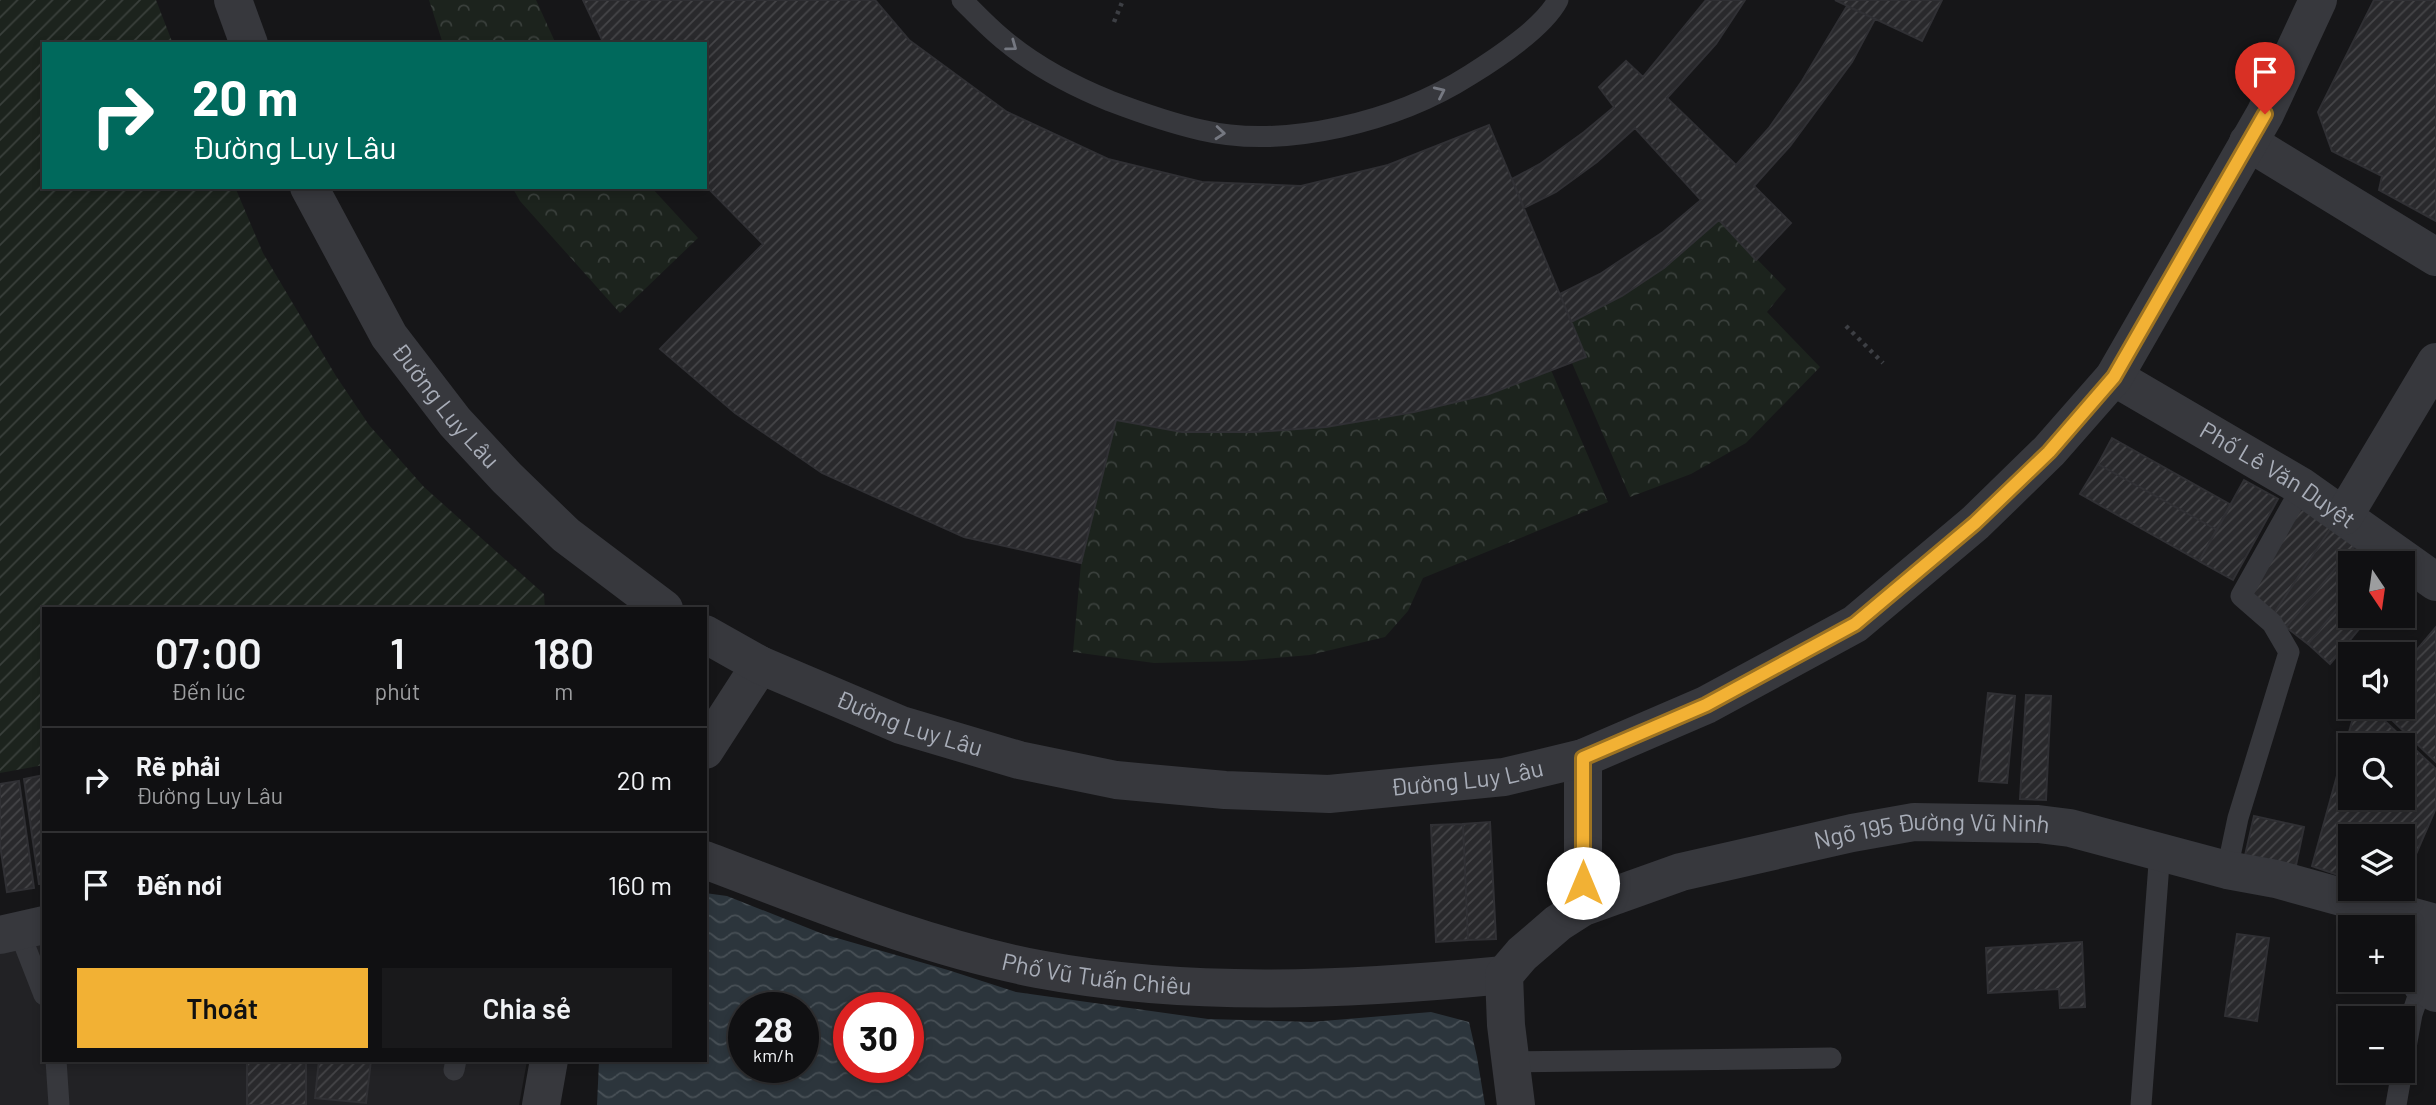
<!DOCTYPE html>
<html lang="vi">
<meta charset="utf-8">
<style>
:root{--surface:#101012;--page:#19191b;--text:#f1f3f6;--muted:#9c9d9f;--line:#303032;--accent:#f2b134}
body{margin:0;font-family:Barlow,sans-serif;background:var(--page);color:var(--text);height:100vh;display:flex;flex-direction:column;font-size:26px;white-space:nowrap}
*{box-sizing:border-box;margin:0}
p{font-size:23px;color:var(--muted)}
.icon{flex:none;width:38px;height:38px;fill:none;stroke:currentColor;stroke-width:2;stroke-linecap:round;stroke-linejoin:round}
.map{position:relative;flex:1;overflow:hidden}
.side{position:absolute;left:42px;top:607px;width:665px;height:455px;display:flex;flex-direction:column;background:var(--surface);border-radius:0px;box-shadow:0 4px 10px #0003,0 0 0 2px var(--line)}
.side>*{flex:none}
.top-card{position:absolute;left:42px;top:42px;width:665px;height:147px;border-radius:0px;box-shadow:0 4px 10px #0003,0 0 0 2px var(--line);background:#00695c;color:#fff;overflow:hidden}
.needle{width:46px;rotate:167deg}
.tools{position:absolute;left:2338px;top:551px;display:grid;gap:14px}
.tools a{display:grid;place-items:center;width:77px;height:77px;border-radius:0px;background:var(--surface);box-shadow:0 4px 10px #0003,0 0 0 2px var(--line);font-size:35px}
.speed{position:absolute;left:728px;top:992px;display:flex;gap:14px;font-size:35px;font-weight:700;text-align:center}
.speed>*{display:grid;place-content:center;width:91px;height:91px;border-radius:50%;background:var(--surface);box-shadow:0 4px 10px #0003,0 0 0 2px var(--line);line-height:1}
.speed small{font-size:18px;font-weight:400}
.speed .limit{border:10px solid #d22;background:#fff;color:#111}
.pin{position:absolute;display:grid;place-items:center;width:60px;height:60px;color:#fff;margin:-72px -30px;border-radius:50% 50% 50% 0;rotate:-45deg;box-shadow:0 0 7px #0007}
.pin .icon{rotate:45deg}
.me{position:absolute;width:77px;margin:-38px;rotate:0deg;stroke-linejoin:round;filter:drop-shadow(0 0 5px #0008)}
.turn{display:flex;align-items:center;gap:24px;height:147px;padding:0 35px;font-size:32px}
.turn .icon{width:91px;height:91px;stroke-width:2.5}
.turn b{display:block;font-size:49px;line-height:60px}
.eta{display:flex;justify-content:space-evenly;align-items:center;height:119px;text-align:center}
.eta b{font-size:42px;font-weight:600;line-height:49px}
.primary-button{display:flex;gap:14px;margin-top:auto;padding:14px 35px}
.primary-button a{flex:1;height:80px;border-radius:0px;background:var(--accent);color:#111;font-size:28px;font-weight:600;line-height:80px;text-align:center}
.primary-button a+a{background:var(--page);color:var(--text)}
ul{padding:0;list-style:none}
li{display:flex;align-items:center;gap:21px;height:105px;padding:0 35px;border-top:2px solid var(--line)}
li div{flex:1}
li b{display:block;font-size:26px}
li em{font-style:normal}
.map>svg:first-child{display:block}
.built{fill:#222225}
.park{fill:url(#park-crowns)}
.garden{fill:url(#garden-furrows)}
.water{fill:url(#water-waves);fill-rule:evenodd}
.building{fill:url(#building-hatch);stroke:#303034;stroke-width:2;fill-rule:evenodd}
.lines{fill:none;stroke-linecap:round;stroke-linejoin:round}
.path{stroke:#3d3f44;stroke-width:4.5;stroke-dasharray:3.5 5;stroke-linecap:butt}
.service{stroke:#37383d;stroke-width:21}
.minor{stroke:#37383d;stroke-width:38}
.tertiary{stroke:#37383d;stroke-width:38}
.oneway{stroke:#757881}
.route-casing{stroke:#9d7322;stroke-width:18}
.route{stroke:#f2b134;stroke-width:12}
.labels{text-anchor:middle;stroke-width:7;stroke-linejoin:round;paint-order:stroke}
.street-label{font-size:24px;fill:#a8adb8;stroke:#111113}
</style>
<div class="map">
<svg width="2436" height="1105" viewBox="0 0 2436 1105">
<defs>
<pattern id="park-crowns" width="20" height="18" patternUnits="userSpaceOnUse" patternTransform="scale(1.75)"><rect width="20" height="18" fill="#1c231d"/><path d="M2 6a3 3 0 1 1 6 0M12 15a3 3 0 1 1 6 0" fill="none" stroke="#3a403c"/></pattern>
<pattern id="garden-furrows" width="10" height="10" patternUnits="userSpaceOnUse" patternTransform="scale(1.75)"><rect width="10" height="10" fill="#1c231d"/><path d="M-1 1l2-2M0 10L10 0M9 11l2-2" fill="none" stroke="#3a403c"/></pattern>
<pattern id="water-waves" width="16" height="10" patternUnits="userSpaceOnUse" patternTransform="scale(1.75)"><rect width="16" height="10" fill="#2c353c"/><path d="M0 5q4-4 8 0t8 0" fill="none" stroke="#485056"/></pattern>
<pattern id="building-hatch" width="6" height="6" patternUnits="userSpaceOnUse" patternTransform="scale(1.75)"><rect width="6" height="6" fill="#29292c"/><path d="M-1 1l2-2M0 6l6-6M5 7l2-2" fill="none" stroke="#454548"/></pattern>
</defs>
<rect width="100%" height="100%" fill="#161618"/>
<path class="built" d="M44,939V1060L527,1061L519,1105H0V950Z"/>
<path class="park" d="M429,0H536L556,44H443Z
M512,187H651L698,238L620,313L520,201Z
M1719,220L1786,289L1767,312L1820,367L1746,443L1691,474L1630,497L1572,363L1586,356L1571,322C1631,291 1670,265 1719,220Z
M1551,370L1608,502L1423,578L1408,611L1385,637L1310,655L1242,661L1154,663L1073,652L1081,563L1116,420L1254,432L1326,427L1414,412L1489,394Z"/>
<path class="garden" d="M0,0H156L173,44H44V187H235L263,253L336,376L369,425L424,487L544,594L545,609H44V765L0,773Z"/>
<path class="water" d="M705,893L727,896L823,934L948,970L1016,992L1208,1019L1311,1022L1431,1012L1469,1022L1477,1057L1485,1105H597L599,1061L705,1060ZM803,1008V1068H744V1008ZM849,1008H908V1068H849Z"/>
<path class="building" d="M583,0H875L909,40L1007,112L1108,159L1202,182L1301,186L1388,165L1489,125L1586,357L1489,394L1414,412L1326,427L1254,432H1182L1116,420L1081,563L964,537L822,473L735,413L660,349L763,244L705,185V44H604Z
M1706,0H1745L1716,44L1667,98L1736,165L1769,128L1802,81L1847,6L1875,19L1852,62L1790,146L1754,186L1791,223L1756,260L1719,220L1664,268L1622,296L1571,322L1560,294L1600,274L1663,232L1701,200L1635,128L1597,162L1556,192L1524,208L1512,179L1540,164L1584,132L1614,107L1599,87L1626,61L1643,77Z
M1835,0H1942L1922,41Z
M2374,0H2436V221L2379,190L2382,176L2332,151L2318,112Z
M2112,438L2231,505L2217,530L2098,464Z
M2098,464L2217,530L2199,561L2080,494Z
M2244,480L2278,499L2233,580L2199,561Z
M2298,507L2333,525L2272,616L2249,601Z
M2333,525L2357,543L2286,627L2272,616Z
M2357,543L2378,560L2375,564H2350V593L2308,644L2286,627Z
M2350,593V616H2370L2330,664L2308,644Z
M2436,627V762L2391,719L2399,707H2403V702L2411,689L2403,682V666Z
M1988,693L2015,696L2007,783L1979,781Z
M2026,695L2051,696L2046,800L2020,799Z
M2356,707H2370L2436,769V808L2403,884V836H2350V879L2312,866ZM2350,746H2403V798H2350Z
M44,775V884H39L24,779Z
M19,781L34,888L7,892L0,845V784Z
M2254,816L2304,827L2295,870L2244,860Z
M1490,822L1496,939L1468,940L1463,824Z
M1463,824L1468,940L1436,942L1431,825Z
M2237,934L2269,938L2257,1021L2225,1016Z
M2082,942L2085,1007L2060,1008L2059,989L1988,993L1986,948Z
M247,1060H306V1105H247Z
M319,1060H371L366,1103L315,1098Z"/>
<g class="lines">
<path class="path" d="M1114,22L1123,0
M1846,326L1883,363"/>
<path class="service" d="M962,0C976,14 989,28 1004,40C1035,66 1073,86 1110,101C1139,112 1170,123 1201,130C1285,150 1398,121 1470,75C1496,59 1544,27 1558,0
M2227,870L2238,818L2289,652L2272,623L2241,596L2302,487
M19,931L44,995
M56,1060L59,1105
M1510,1062L1831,1058
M2403,1064L2412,1014L2422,985
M454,1070L456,1060
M2141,1105L2160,850
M2396,1105L2402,1071"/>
<g class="minor">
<path d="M2248,142L2436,257"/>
<path id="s1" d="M2114,377L2302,487L2436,582"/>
<path d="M2344,516L2436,362"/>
<path d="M705,750L760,665"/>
<path d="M1583,758V907"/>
<path id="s2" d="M705,860C814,901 924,947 1038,969C1192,998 1349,990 1504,975"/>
<path d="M0,935L44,925"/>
<path d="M541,1105L549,1060"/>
<path id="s3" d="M1516,1105L1506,1025L1504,975L1522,954L1558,923L1583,907L1681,872L1852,833L1914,822L2038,824L2070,828L2227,870L2276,879L2432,922L2422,985L2436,993"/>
</g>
<g class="tertiary">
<path d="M233,0L249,44"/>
<path id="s4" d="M309,187L389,336L455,422L507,478L566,535L664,609"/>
<path id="s5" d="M705,634L760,665L901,725L1019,760L1116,780L1225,790L1329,794L1504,777L1583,758L1706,705L1855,624L1975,523L2049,451L2114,377L2265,114L2318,0"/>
</g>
</g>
<defs><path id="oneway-chevron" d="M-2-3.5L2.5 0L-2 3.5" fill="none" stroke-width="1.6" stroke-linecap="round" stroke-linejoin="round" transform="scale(1.75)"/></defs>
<g class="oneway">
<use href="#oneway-chevron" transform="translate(1012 46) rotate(36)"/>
<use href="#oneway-chevron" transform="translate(1440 92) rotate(-25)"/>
<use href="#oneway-chevron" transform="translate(1220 133) rotate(5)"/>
</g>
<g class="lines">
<g class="route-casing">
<path id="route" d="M1583,883V758L1706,705L1855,624L1975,523L2049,452L2114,377L2265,114"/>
</g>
<use href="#route" class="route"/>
</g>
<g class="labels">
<g class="street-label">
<text dy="8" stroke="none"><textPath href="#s4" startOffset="259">Đường Luy Lâu</textPath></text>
<text dy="8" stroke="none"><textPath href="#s1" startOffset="191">Phố Lê Văn Duyệt</textPath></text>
<text dy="8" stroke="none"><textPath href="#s5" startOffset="224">Đường Luy Lâu</textPath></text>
<text dy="8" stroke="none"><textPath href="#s5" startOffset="791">Đường Luy Lâu</textPath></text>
<text dy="8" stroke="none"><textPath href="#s3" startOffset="595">Ngõ 195 Đường Vũ Ninh</textPath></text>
<text dy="8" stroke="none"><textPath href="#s2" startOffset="410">Phố Vũ Tuấn Chiêu</textPath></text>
</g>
</g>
</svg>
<div class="tools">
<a><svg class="needle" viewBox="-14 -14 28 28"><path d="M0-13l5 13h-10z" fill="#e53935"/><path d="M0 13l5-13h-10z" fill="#9c9d9f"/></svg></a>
<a><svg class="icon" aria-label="sound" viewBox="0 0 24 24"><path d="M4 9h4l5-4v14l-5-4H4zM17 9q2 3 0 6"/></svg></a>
<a><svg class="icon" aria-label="search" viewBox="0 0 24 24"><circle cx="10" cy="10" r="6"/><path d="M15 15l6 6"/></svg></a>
<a><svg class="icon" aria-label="layers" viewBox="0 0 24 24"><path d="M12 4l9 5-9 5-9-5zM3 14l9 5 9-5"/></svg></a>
<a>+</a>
<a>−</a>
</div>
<div class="speed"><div>28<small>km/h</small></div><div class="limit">30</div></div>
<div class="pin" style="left:2265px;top:114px;background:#d93025"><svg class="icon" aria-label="arrive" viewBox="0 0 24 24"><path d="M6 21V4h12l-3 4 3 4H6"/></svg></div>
<svg class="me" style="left:1583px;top:883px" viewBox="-20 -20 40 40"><circle r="19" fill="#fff"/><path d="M0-13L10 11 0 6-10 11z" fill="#f2b134"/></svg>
<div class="top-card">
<div class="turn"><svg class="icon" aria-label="right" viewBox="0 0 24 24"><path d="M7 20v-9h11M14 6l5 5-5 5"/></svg><div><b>20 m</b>Đường Luy Lâu</div></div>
</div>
<section class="side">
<div class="eta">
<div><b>07:00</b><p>Đến lúc</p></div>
<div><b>1</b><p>phút</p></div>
<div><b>180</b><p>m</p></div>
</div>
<ul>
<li><svg class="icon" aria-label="right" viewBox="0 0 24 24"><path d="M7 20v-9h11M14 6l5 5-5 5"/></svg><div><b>Rẽ phải</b><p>Đường Luy Lâu</p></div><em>20 m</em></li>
<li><svg class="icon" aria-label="arrive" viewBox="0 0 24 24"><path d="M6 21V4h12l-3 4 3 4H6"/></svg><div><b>Đến nơi</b></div><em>160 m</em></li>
</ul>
<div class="primary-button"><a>Thoát</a><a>Chia sẻ</a></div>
</section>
</div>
